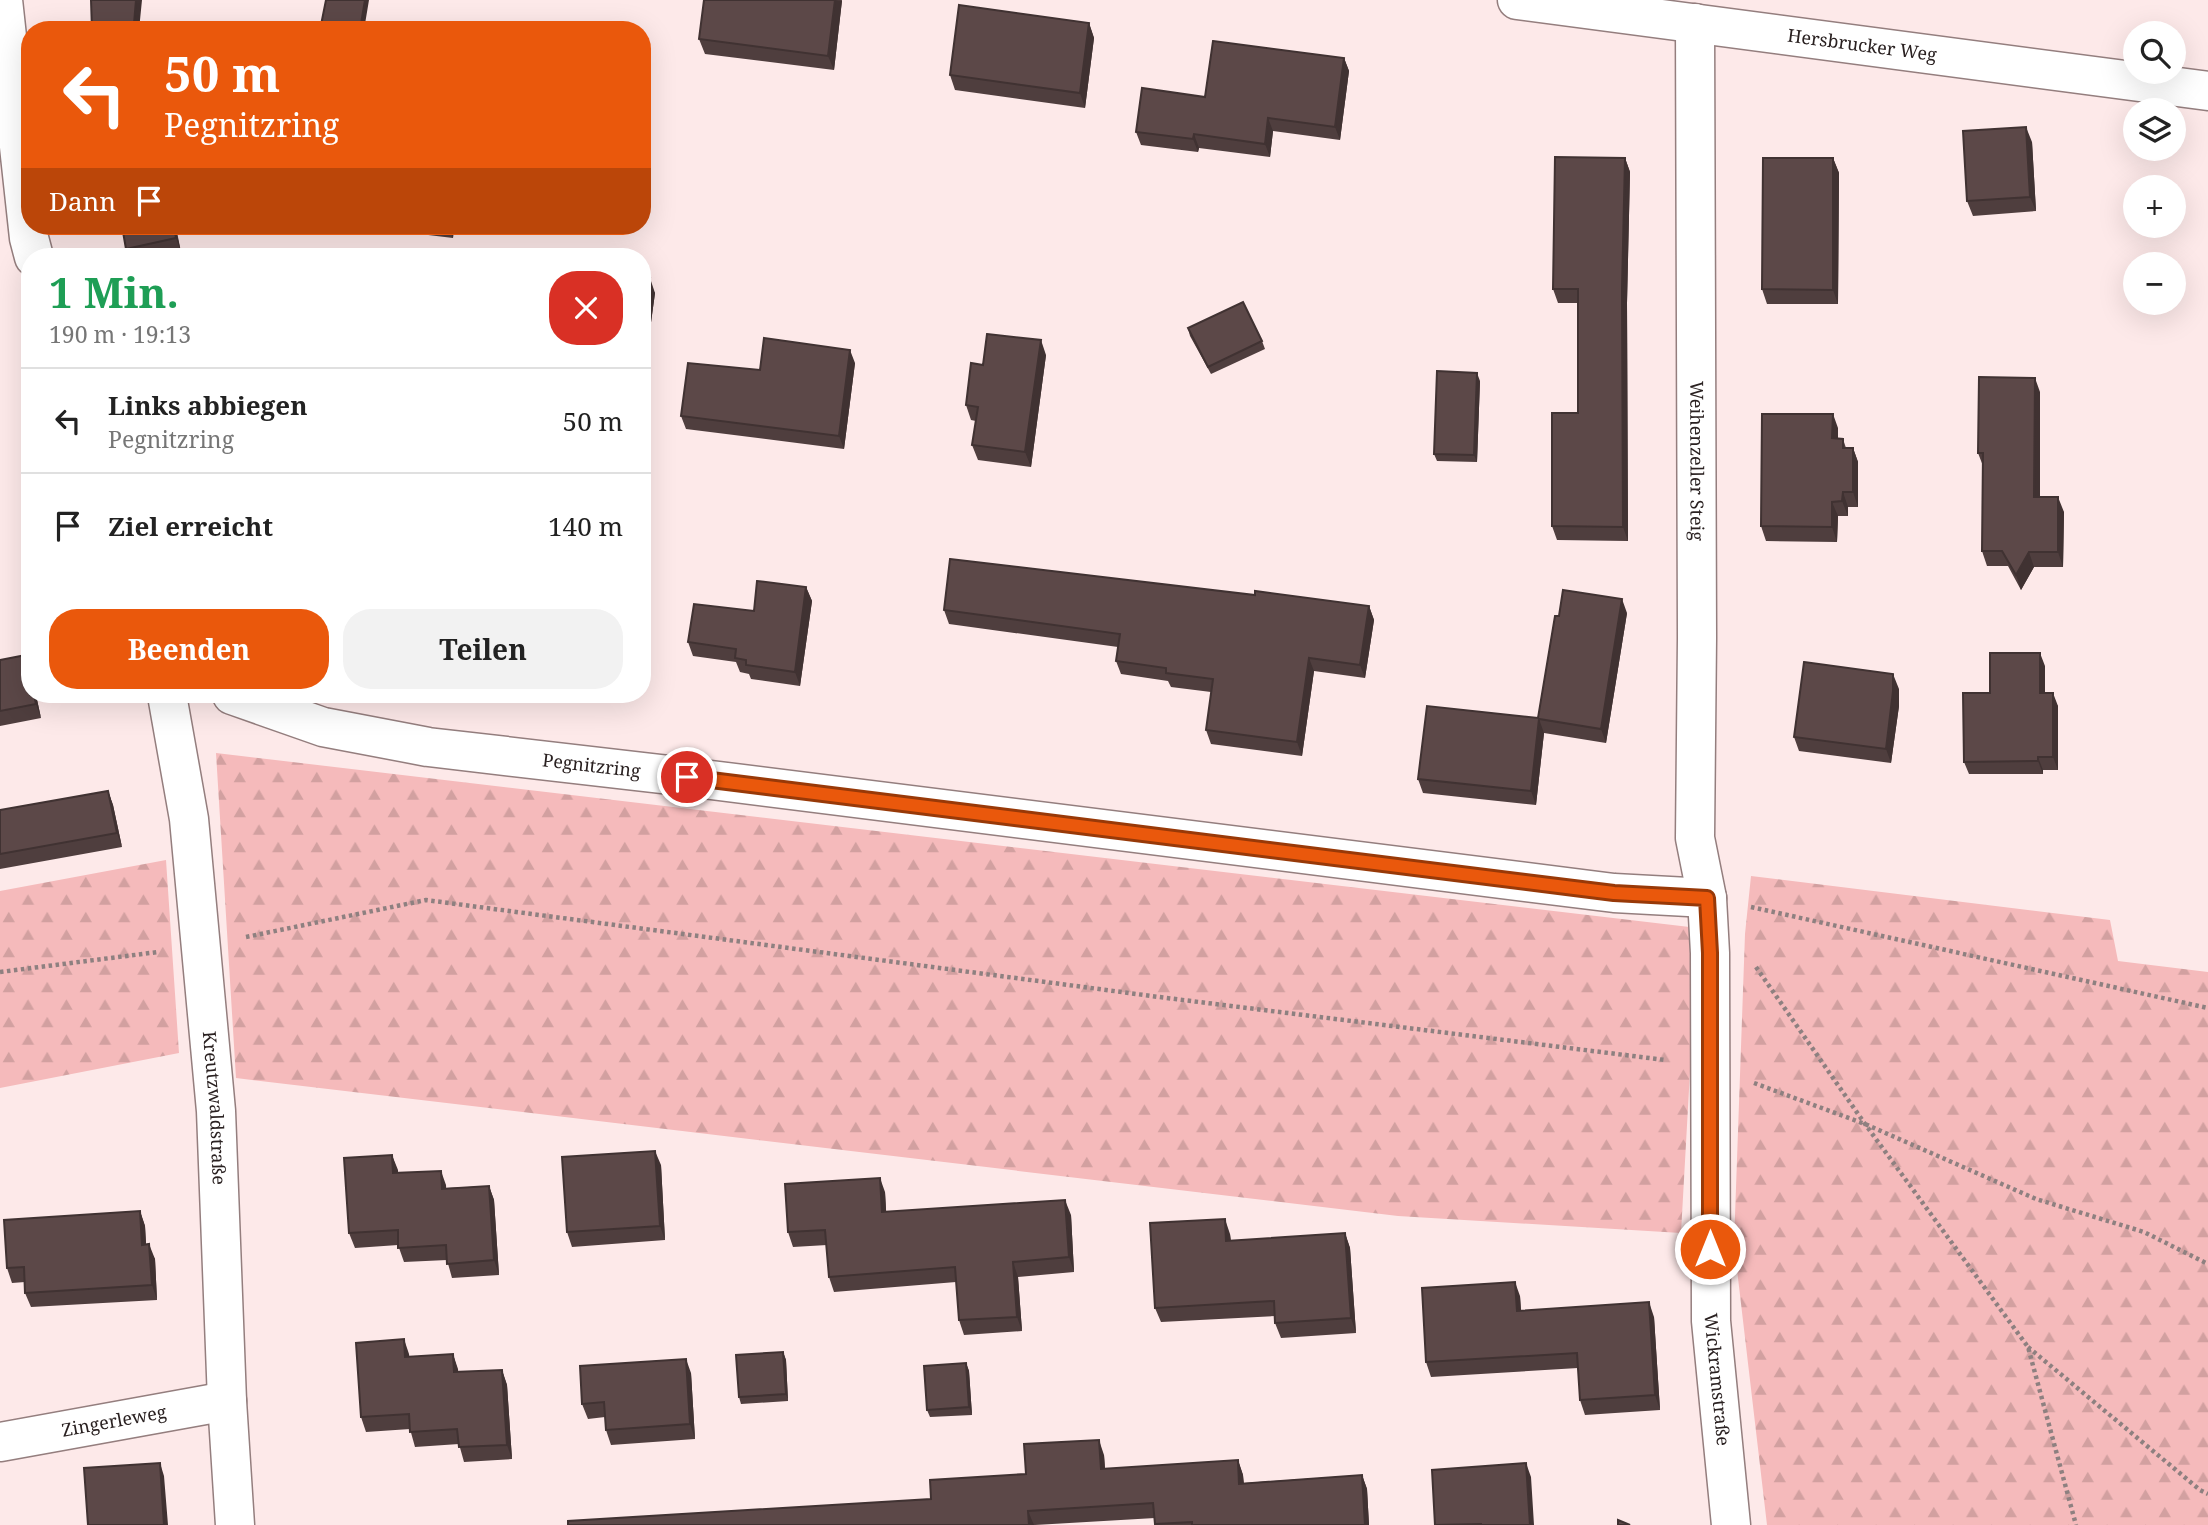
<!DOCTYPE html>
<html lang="de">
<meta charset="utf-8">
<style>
:root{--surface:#fff;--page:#f2f2f2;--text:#222;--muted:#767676;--line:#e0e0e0;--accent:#ea580c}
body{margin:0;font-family:"Noto Serif",serif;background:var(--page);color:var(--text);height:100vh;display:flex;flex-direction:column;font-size:26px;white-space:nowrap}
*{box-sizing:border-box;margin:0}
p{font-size:23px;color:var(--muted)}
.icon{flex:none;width:38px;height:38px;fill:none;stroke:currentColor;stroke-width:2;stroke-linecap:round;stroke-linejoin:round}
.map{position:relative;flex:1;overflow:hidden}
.side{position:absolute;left:21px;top:248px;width:630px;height:455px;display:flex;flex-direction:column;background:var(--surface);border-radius:28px;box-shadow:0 7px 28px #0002}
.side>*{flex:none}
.top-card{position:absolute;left:21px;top:21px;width:630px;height:214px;border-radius:28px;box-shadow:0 7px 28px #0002;background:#ea580c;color:#fff;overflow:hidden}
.tools{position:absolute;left:2123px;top:21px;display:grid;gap:14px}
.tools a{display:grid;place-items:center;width:63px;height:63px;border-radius:50%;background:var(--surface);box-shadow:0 7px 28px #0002;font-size:35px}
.pin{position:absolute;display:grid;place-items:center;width:60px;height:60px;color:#fff;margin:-30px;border:4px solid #fff;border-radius:50%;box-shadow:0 2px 7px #0007}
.me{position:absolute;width:77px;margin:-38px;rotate:0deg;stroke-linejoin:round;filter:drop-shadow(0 0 5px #0008)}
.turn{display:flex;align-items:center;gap:24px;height:147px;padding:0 28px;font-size:32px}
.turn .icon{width:91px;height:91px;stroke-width:2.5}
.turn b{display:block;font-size:49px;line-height:60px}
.then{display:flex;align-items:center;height:66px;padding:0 28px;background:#0003;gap:14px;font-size:26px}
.round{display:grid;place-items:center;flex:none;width:74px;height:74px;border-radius:28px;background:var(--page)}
.summary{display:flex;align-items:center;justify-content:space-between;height:119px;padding:0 28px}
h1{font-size:42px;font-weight:700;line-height:52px;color:#1e9e55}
.primary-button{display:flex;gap:14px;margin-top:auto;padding:14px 28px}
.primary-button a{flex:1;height:80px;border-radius:28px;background:var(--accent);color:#fff;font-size:28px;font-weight:700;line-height:80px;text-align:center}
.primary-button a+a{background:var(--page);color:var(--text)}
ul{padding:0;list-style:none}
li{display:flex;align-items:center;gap:21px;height:105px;padding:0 28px;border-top:2px solid var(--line)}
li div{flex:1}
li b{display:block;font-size:26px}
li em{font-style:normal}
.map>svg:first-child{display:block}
.forest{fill:url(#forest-firs)}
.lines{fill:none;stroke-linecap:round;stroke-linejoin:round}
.minor-casing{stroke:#947e7e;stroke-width:41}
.path{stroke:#8e8080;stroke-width:4.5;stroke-dasharray:3.5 3.5;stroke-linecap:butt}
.minor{stroke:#fff;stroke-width:38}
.wall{fill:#4f3e3e}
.shaded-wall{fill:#403232}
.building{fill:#5c4848;stroke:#403232;stroke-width:2}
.route-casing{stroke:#983908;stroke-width:18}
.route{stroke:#ea580c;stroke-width:12}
.labels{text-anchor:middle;stroke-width:7;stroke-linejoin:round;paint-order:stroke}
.street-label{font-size:18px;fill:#2a2121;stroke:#fde9e9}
</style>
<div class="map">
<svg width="2208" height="1525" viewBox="0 0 2208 1525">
<defs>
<pattern id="forest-firs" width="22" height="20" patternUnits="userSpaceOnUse" patternTransform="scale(1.75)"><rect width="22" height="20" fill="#f5babb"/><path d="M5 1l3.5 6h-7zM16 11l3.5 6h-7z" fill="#d2a0a0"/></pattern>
</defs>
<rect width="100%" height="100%" fill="#fde9e9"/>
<path class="forest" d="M216,753L1698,928L1681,1233L1398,1216L236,1078Z
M166,860L179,1053L0,1088V891Z
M1751,876L2110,920L2118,961L2208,972V1525H1767L1734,1244L1745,934Z"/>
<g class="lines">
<g class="minor-casing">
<g id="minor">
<path d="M3,0L29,238L34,257"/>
<path id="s1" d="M1517,0L2208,91"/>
<path id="s2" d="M1695,23L1697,638L1695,838L1707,898L1710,953L1711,1321L1731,1525"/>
<path id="s3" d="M167,695L189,819L216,1111L227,1401L235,1525"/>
<path id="s4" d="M232,695L323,727L428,747L687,777L1614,893L1707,898"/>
<path id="s5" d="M0,1442L227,1401"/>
</g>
</g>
<path class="path" d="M1751,907L2208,1008
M246,937L426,900L1159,997L1665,1060
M1756,967L1865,1124L2028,1347L2076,1525
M0,972L158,952
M1754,1083L1865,1124L2036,1199L2144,1232L2208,1264
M2028,1347L2200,1490L2208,1494"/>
<use href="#minor" class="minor"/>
</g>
<path class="wall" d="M704,0H842L834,70L705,54L699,39Z
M1089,23L1094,38L1085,108L955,90L950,75Z
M1344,58L1349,71L1340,140L1273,131L1270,157L1199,148L1198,152L1141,145L1136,132L1205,97Z
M2032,142L2036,211L1973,216L1967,201Z
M1625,158L1630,172L1627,303L1628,541L1557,540L1552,526L1578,413V303H1558L1553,289Z
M1833,158L1839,173L1838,304H1767L1762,289Z
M122,226H183L176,227L181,252L154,257H129L126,249Z
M362,226H454L453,238L362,227Z
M642,277L655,293L646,359L642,358Z
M1188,328L1262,341L1265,349L1211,374L1190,336Z
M1046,355L1031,467L978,460L972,445L976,421L971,420L966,405L983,365Z
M855,363L844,449L686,429L681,416Z
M1480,381L1477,462L1437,461L1434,454Z
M2040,392V497L2064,512L2063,567H2034L2021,590L2008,566H1987L1982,551L1983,466L1978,453Z
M1838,428V438L1843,439L1846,448H1853L1858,462V507H1848V516H1838L1837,542L1766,541L1761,526Z
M806,587L812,601L800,686L751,679L749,674L740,672L736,662L693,656L688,642Z
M1255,595L1369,606L1374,620L1365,678L1314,671L1302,756L1211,744L1206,730L1211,692L1171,687L1168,681L1121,674L1116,661L1118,647L949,624L944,610Z
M1627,613L1606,743L1544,733L1536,805L1423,793L1418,779L1538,718Z
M0,660L30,695H36L41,718L0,726Z
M2045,666V693L2058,706V770H2043V774H1969L1964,762L1990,693Z
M1899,689V706L1891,763L1799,751L1794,737Z
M108,791L113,805L122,847L0,869V810Z
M392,1155L398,1173L446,1185V1188L489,1186L494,1200L499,1275L452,1278L447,1260L404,1262L398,1245L355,1248L349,1233Z
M661,1165L665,1240L572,1247L567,1232Z
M885,1192L886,1211L1071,1215L1074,1272L1018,1277L1022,1331L964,1335L959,1320L956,1282L834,1292L829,1277L827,1245L793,1247L788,1232Z
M140,1211L145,1226L146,1245L155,1259L157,1300L31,1307L25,1293V1282L12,1283L7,1268Z
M1345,1233L1350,1248L1356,1333L1281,1338L1275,1323V1316L1161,1322L1155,1308L1230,1234L1231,1241Z
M1520,1296L1521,1311L1654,1317L1660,1410L1585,1415L1580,1400L1578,1368L1431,1377L1426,1362Z
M783,1352L786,1360L788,1401L741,1404L739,1397Z
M409,1354V1357L453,1354L458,1372L502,1370L507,1385L512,1459L464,1462L459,1444L415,1447L410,1429L366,1432L361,1417Z
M966,1363L969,1371L972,1415L930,1417L927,1410Z
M691,1373L695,1439L611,1445L606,1430L605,1417L588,1419L582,1404Z
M1104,1455L1105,1469L1238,1460L1243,1475L1244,1483L1362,1475L1367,1489L1369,1525H1155V1518L1035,1525H568L931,1499Z"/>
<path class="shaded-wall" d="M136,0H142L139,30L134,24Z
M365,0H369L364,30H360Z
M835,0L842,1L834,70L828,56Z
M1089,23L1094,38L1085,108L1080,93Z
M1344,58L1349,71L1340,140L1335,127Z
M1268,118L1273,131L1270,157L1265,144Z
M2026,127L2032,142L2036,211L2030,197Z
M1194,134L1199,148L1198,152L1193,139Z
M1625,158L1630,172L1627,303L1628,541L1623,527L1622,289Z
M1833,158L1839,173L1838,304L1833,290Z
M174,226H175L181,252L176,238Z
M448,226H454L453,238Z
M650,278L655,293L646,359L642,348V333Z
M1041,340L1046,355L1031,467L1025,452Z
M850,350L855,363L844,449L839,436Z
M1477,373L1480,381L1477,462L1474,455Z
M2035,378L2040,392V512L2034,497Z
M1833,414L1838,428V453L1832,438Z
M1853,448L1858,462V507L1853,492Z
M1843,492L1848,507V516L1842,501Z
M2058,497L2064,512L2063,567L2058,552Z
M1832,502L1838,516L1837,542L1832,527Z
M2029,552L2034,567L2021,590L2016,575Z
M806,587L812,601L800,686L795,672Z
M1622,599L1627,613L1606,743L1601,729Z
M1369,606L1374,620L1365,678L1360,665Z
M2040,653L2045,666V706L2040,693Z
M1309,658L1314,671L1302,756L1297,742Z
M1893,674L1899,689V706L1891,763L1886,749Z
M2053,693L2058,706V770L2053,757Z
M34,695H36L41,718L36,704Z
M1539,719L1544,733L1536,805L1531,791Z
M2038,757L2043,770V774L2038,761Z
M108,791L113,805L122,847L117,833Z
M655,1151L661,1165L665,1240L660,1226Z
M392,1155L398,1170V1188L393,1173Z
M441,1171L446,1185L447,1203L442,1189Z
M880,1178L885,1192L887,1226L882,1212Z
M489,1186L494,1200L499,1275L494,1260Z
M1065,1200L1071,1215L1074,1272L1069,1257Z
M140,1211L145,1226L147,1260L142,1245Z
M1225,1219L1230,1234L1232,1256L1226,1241Z
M1345,1233L1350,1248L1356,1333L1351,1318Z
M149,1244L155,1259L157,1300L152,1285Z
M1013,1262L1018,1277L1022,1331L1017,1317Z
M1515,1282L1520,1296L1522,1326L1517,1311Z
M1649,1302L1654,1317L1660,1410L1655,1395Z
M404,1339L409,1354L411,1372L405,1357Z
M783,1352L786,1360L788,1401L786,1394Z
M453,1354L458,1369L459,1387L454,1372Z
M686,1359L691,1373L695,1439L690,1424Z
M966,1363L969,1371L972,1415L969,1407Z
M502,1370L507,1385L512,1459L507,1445Z
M1099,1440L1104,1455L1106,1483L1101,1469Z
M1238,1460L1243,1475L1244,1498L1239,1484Z
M160,1463L164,1476L168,1525H164Z
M1526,1463L1531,1477L1534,1525H1530Z
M1362,1475L1367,1489L1369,1525H1365Z
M1028,1511L1034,1525H1029Z"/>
<path class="building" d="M91,0H136L134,24L203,22V30H92Z
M326,0H365L360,30H320Z
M704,0H835L828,56L699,39Z
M959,5L1089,23L1080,93L950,75Z
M1213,41L1344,58L1335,127L1268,118L1265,144L1194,134L1193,139L1136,132L1142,88L1205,97Z
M2026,127L2030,197L1967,201L1963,131Z
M1555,157L1625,158L1622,289L1623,527L1552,526V413H1578V289H1553Z
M1763,158H1833V290L1762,289Z
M122,226H174L176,238L126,249Z
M642,277L650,278L642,333Z
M1243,302L1262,341L1208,367L1188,328Z
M987,334L1041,340L1025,452L972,445L978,407L966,405L971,363L983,365Z
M764,338L850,350L839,436L681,416L688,363L760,370Z
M1437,371L1477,373L1474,455L1434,454Z
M1979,377L2035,378L2034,497H2058V552H2029L2016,575L2002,551H1982L1983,453H1978Z
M1762,414H1833L1832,438L1843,439V448H1853V492H1843L1842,501L1832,502V527L1761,526Z
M950,559L1255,595V591L1369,606L1360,665L1309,658L1297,742L1206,730L1213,679L1166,673V668L1116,661L1120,634L944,610Z
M757,581L806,587L795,672L746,665V660L735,658L736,649L688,642L694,604L754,611Z
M1563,590L1622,599L1601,729L1539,719L1531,791L1418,779L1427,706L1538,718L1555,616H1559Z
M1990,653H2040V693H2053V757H2038V761L1964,762L1963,693H1990Z
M26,655L30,675V695H34L36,704L0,711V660Z
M1804,662L1893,674V691L1886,749L1794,737Z
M108,791L117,833L0,854V810Z
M655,1151L660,1226L567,1232L562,1157Z
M392,1155L393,1173L441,1171L442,1189L489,1186L494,1260L447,1264L446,1245L398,1248V1230L349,1233L344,1158Z
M880,1178L882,1212L1065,1200L1069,1257L1013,1262L1017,1317L959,1320L955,1267L829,1277L825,1230L788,1232L785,1184Z
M140,1211L142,1245L149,1244L152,1285L25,1293L24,1267L7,1268L4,1220Z
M1225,1219L1226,1241L1345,1233L1351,1318L1275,1323L1274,1301L1155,1308L1150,1223Z
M1515,1282L1517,1311L1649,1302L1655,1395L1580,1400L1577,1353L1426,1362L1422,1288Z
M404,1339L405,1357L453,1354L454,1372L502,1370L507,1445L459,1447L457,1429L410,1432L409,1414L361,1417L356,1343Z
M783,1352L786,1394L739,1397L736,1355Z
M686,1359L690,1424L606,1430L604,1402L582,1404L580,1366Z
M966,1363L969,1407L927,1410L924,1366Z
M1099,1440L1101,1469L1238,1460L1239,1484L1362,1475L1365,1525H1192V1522L1155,1524L1153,1503L1028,1511L1029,1525H568V1521L931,1499L930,1480L1026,1474L1024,1444Z
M160,1463L164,1525H88L84,1468Z
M1526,1463L1530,1525H1481V1524L1435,1525L1432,1470Z
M1618,1520L1630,1525H1618Z"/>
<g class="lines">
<g class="route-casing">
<path id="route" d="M687,777L1614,893L1707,898L1710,953V1249"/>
</g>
<use href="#route" class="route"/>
</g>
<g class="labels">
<g class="street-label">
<text dy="6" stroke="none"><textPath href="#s1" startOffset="348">Hersbrucker Weg</textPath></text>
<text dy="6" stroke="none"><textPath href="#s2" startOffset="438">Weihenzeller Steig</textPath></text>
<text dy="6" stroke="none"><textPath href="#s4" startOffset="368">Pegnitzring</textPath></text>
<text dy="6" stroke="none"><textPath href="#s3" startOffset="416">Kreutzwaldstraße</textPath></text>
<text dy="6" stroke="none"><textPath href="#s2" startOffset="1358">Wickramstraße</textPath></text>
<text dy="6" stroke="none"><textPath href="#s5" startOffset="116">Zingerleweg</textPath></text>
</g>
</g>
</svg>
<div class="tools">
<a><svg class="icon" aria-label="search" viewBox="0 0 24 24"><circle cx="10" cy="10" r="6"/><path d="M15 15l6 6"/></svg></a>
<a><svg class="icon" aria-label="layers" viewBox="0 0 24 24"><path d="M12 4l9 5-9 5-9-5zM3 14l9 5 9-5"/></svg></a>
<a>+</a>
<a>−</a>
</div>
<div class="pin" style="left:687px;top:777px;background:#d93025"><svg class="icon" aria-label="arrive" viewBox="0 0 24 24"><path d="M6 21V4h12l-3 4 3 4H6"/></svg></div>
<svg class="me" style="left:1710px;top:1249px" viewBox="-20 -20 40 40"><circle r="17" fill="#ea580c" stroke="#fff" stroke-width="3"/><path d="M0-11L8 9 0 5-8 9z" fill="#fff"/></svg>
<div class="top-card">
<div class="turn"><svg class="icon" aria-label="left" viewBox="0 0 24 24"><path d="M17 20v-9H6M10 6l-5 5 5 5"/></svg><div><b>50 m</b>Pegnitzring</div></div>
<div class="then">Dann<svg class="icon" aria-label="arrive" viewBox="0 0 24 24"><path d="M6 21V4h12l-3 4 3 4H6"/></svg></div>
</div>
<section class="side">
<div class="summary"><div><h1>1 Min.</h1><p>190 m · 19:13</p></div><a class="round" style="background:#d93025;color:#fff"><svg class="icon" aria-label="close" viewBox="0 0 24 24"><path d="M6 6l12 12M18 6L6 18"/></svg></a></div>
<ul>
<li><svg class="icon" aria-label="left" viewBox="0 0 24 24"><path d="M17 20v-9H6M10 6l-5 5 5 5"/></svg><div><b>Links abbiegen</b><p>Pegnitzring</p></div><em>50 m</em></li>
<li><svg class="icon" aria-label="arrive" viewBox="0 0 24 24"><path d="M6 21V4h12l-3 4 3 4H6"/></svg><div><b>Ziel erreicht</b></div><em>140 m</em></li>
</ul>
<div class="primary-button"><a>Beenden</a><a>Teilen</a></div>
</section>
</div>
